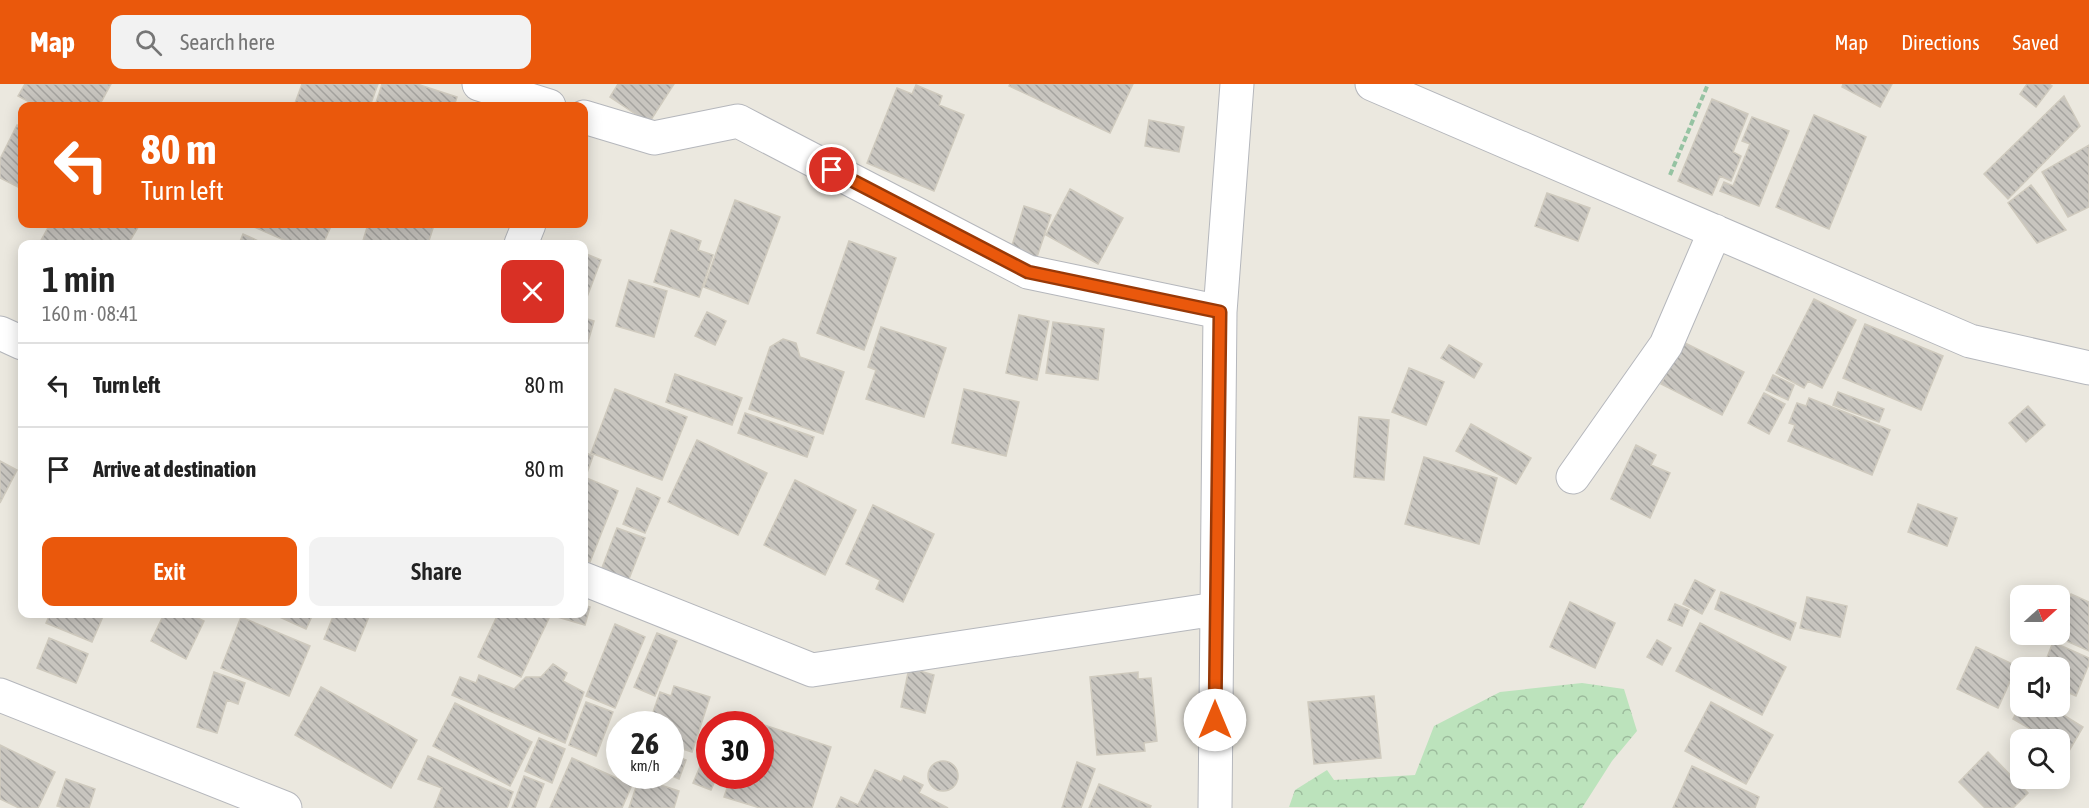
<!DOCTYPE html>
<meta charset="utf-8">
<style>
:root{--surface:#fff;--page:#f2f2f2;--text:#222;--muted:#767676;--line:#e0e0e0;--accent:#ea580c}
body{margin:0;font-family:"Asap Condensed",sans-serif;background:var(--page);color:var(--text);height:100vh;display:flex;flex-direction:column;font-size:22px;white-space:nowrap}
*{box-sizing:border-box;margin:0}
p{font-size:20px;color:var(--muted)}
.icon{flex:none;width:33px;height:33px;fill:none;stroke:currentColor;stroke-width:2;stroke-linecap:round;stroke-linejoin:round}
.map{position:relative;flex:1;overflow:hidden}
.details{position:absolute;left:18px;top:156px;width:570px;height:378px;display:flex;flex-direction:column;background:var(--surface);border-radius:12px;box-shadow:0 3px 15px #0003}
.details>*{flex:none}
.top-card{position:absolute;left:18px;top:18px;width:570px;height:126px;border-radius:12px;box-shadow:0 3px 15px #0003;background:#ea580c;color:#fff;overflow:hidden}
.needle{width:39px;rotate:69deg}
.controls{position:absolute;left:2010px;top:501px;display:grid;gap:12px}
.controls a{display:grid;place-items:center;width:60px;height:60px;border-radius:12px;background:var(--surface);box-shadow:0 3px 15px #0003;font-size:30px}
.speed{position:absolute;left:606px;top:627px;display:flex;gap:12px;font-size:30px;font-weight:700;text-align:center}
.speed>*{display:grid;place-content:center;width:78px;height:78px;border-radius:50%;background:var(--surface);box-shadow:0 3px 15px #0003;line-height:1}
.speed small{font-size:15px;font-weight:400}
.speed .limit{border:9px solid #d22;background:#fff;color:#111}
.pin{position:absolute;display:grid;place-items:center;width:51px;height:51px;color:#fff;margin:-26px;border:3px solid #fff;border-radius:50%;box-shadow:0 2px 6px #0007}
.me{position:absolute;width:66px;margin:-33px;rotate:0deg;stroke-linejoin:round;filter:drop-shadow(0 0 4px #0008)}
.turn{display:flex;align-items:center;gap:21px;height:126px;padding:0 24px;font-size:27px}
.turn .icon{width:78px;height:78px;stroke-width:2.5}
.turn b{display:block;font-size:42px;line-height:51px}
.round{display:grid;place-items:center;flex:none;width:63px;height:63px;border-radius:12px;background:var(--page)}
.head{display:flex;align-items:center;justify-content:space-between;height:102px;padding:0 24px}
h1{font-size:36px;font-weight:600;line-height:45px}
.primary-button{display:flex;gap:12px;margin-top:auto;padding:12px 24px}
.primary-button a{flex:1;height:69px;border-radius:12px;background:var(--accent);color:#fff;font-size:24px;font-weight:600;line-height:69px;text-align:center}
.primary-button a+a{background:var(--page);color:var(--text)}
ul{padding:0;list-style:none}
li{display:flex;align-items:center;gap:18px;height:84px;padding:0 24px;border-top:2px solid var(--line)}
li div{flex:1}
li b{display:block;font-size:22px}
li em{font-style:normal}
header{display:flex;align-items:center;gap:36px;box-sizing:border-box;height:84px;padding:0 30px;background:var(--accent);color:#fff}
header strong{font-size:28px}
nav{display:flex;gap:33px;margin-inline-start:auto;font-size:21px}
.search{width:420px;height:54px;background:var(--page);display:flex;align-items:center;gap:15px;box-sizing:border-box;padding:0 21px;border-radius:12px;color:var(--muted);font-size:22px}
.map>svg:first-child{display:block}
.forest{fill:url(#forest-crowns)}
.building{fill:url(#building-back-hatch);stroke:#cfcabe;stroke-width:1.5}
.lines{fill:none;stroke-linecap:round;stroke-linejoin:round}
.minor-casing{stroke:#b5b7bc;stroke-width:35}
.path{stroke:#95c3a2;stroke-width:4;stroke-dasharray:6 3;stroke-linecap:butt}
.minor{stroke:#fff;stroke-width:33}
.route-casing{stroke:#983908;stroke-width:15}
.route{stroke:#ea580c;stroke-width:10}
</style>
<header>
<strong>Map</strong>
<div class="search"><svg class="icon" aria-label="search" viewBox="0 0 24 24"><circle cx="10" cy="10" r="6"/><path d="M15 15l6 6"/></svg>Search here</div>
<nav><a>Map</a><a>Directions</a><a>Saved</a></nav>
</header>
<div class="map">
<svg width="2089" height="724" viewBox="0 0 2089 724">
<defs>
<pattern id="forest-crowns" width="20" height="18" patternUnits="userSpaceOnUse" patternTransform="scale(1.5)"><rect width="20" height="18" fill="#bce3bc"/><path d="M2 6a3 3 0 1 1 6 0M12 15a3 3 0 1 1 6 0" fill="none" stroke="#9cbb9c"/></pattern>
<pattern id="building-back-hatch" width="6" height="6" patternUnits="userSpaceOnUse" patternTransform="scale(1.5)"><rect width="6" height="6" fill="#c8c5bf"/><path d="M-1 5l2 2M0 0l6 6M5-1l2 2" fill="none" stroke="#a5a39f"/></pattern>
</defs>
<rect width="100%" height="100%" fill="#ebe8df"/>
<path class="forest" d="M1582,599L1624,605L1637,647L1612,677L1582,724L1289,723L1295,706L1327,686L1334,696L1415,691L1434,642L1500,608Z"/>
<path class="building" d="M25,0H111L99,22H37L18,12Z
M302,0H378L370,22H294Z
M382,0H417L457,13L454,22H375Z
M618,0H674L649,39L610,13Z
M1010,0H1133L1110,49L1009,2Z
M1843,0H1892L1880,23L1842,3Z
M2027,0H2049L2052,2L2036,23L2020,10Z
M916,1L942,12L939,21L964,31L934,107L867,79L897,4L912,10Z
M2064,12L2080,42L2008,115L1984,90Z
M1712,15L1748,30L1733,68L1741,72L1731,97L1720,92L1712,111L1678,97Z
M1814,31L1866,53L1829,145L1776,123Z
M1752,33L1789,47L1759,122L1720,107L1724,98L1733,102L1750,60L1742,57Z
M1149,36L1184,43L1179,68L1145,62Z
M17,41L22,44V105L0,94V75Z
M2089,61V123L2068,133L2042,88Z
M2031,101L2066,146L2037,159L2008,119Z
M1070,105L1123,134L1098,180L1046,151Z
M1547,109L1590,124L1578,157L1535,142Z
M735,116L780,133L748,220L704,203Z
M1024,122L1051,131L1036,176L1010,168Z
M50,140H140L128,160H39Z
M247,140H332L323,160H293Z
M368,140H418L433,144L428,160H362Z
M671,146L701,157L698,166L713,171L699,213L654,198Z
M243,150L265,160H239Z
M849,157L896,174L864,266L817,249Z
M584,169L601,176L584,221Z
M629,196L667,207L654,253L616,242Z
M1814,215L1856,236L1822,304L1808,297L1804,304L1776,289Z
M707,228L726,237L715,261L695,252Z
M1019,231L1049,237L1037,296L1006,289Z
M584,234L594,237L584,272Z
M1053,238L1104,245L1098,296L1046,289Z
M1865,240L1943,272L1921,326L1843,294Z
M881,243L946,264L924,333L866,315L876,286L868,283Z
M783,255L796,259L800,273L844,288L823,350L749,325L770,263Z
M1683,258L1744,288L1722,331L1661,300Z
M1449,261L1482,280L1474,294L1441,274Z
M1409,284L1444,298L1426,341L1392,328Z
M675,290L742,314L732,341L666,318Z
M1773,291L1794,301L1788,316L1766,306Z
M615,305L687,333L662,396L591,369Z
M964,305L1019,318L1006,372L952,359Z
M1838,308L1884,325L1879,338L1833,321Z
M1764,309L1785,320L1769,350L1748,339Z
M1809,314L1890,346L1872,391L1788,357L1795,341L1789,339L1797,319L1806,322Z
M2028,322L2045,341L2026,358L2009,339Z
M745,329L814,353L807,373L738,349Z
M1359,333L1389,336L1384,396L1354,393Z
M1471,340L1531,374L1516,400L1456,367Z
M697,356L767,389L738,451L668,418Z
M1636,361L1656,371L1651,381L1670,389L1650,434L1611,415Z
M584,368L593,372L587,389L584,388Z
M1424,373L1497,394L1479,460L1405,440Z
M0,377L17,386L0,419Z
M584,393L618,407L590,478L584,475Z
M795,396L856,426L825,491L764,461Z
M637,404L660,414L645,449L623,440Z
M1918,420L1957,434L1947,462L1908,448Z
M873,421L934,450L903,518L876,505L880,496L846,480Z
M617,444L645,454L627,500L600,489Z
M1695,496L1715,506L1702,530L1683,520Z
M1721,508L1796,539L1790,556L1715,525Z
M2071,510L2089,518V567L2053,551L2060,550V536Z
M1807,513L1847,522L1840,553L1800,544Z
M1570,518L1615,539L1595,584L1550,563Z
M1675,520L1689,526L1682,542L1668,536Z
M584,521L590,523L585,541L554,532L555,530H584Z
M50,530H104L92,558L46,539Z
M164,530H190L204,537L186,575L151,557Z
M273,530H313L306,545Z
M334,530H370L355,567L324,555Z
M498,530H551L521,593L478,573Z
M241,533L310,562L289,612L221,584Z
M1700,539L1786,583L1762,631L1676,587Z
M615,540L645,553L615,624L586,612Z
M657,549L677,557L655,612L634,603Z
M49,554L88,570L76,599L37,584Z
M1657,556L1671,564L1662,581L1647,573Z
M2053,558L2089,574V580L2076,612L2060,605V584H2043Z
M1976,563L2017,582L1998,624L1957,605Z
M553,580L567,589L563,597L584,608L565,659L452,611L460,593L476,599L479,591L514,605L526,593H541Z
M909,584L934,591L925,629L901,623Z
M214,588L245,599L238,620L227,616L217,649L197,643Z
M1138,588V595L1151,594L1157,657L1144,659L1145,667L1097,671L1090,593Z
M674,602L710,613L692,668L670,661V640H649L660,608L671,612Z
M321,603L417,656L391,704L295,651Z
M1374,612L1381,674L1314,680L1308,618Z
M586,618L613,628L596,672L569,661Z
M1711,618L1773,651L1746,700L1685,667Z
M455,619L532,658L510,702L433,662Z
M2020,621L2049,622L2083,643L2069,667L2060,662V656H2049L2013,635Z
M721,630L740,637L738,640H717Z
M749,636L831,663L812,724H760L724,713L731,692H760V640H748Z
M539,654L565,665L552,699L525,687Z
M710,659V692H717L711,706L693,699Z
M0,661L55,688L38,724H19L0,715Z
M1988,668L2028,709L2013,724H1985L1959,698Z
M670,670L686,676L679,695L670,691Z
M428,672L513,708L507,724H434L442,704L418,695Z
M572,674L632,701L622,724H550Z
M928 692a15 15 0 1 1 30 0a15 15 0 1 1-30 0Z
M1077,678L1095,685L1081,724H1062Z
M1692,682L1759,713L1755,724H1673Z
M875,686L901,698L904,692L923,701L919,709L948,724H836L841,713L858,721Z
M524,692L544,700L535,724H512Z
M639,694L679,707L674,724H629Z
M66,695L95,705L89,724H65L57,722Z
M1099,700L1151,722L1150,724H1089Z"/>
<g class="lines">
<g class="minor-casing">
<path id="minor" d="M479,0L549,22
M1372,0L1970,257L2089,284
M584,33L654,54L738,37L1028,188L1220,228
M521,160L529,140
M0,249L22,259
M1573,393L1666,261L1715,147
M584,495L812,586L1216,525
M0,611L285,724
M1215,724L1220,228L1237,0"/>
</g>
<path class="path" d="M1670,91L1708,0"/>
<use href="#minor" class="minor"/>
</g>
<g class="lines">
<g class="route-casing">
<path id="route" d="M832,86L1028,188L1220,228L1215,636"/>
</g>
<use href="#route" class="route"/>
</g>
</svg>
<div class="controls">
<a><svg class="needle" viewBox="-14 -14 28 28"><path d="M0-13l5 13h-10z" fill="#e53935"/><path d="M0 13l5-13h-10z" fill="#767676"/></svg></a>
<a><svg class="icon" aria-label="sound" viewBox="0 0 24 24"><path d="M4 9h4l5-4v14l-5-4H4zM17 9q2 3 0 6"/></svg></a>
<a><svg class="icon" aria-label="search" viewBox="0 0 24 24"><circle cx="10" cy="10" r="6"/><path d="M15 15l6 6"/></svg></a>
</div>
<div class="speed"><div>26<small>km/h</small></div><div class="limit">30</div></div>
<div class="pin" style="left:832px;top:86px;background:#d93025"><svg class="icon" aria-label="arrive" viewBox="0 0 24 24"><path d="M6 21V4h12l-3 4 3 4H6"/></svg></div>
<svg class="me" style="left:1215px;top:636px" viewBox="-20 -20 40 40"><circle r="19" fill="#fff"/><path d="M0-13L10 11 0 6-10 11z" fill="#ea580c"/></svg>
<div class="top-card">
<div class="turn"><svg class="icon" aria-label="left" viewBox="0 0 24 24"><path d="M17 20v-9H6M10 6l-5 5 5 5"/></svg><div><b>80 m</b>Turn left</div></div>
</div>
<section class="details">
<div class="head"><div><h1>1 min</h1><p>160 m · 08:41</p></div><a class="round" style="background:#d93025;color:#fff"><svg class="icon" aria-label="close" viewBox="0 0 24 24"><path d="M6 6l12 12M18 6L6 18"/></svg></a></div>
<ul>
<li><svg class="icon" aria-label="left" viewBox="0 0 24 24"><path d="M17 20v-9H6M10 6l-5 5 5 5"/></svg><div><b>Turn left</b></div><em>80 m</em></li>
<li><svg class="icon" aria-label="arrive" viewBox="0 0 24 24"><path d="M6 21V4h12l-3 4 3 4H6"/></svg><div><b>Arrive at destination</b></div><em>80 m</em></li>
</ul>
<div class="primary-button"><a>Exit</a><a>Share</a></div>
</section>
</div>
